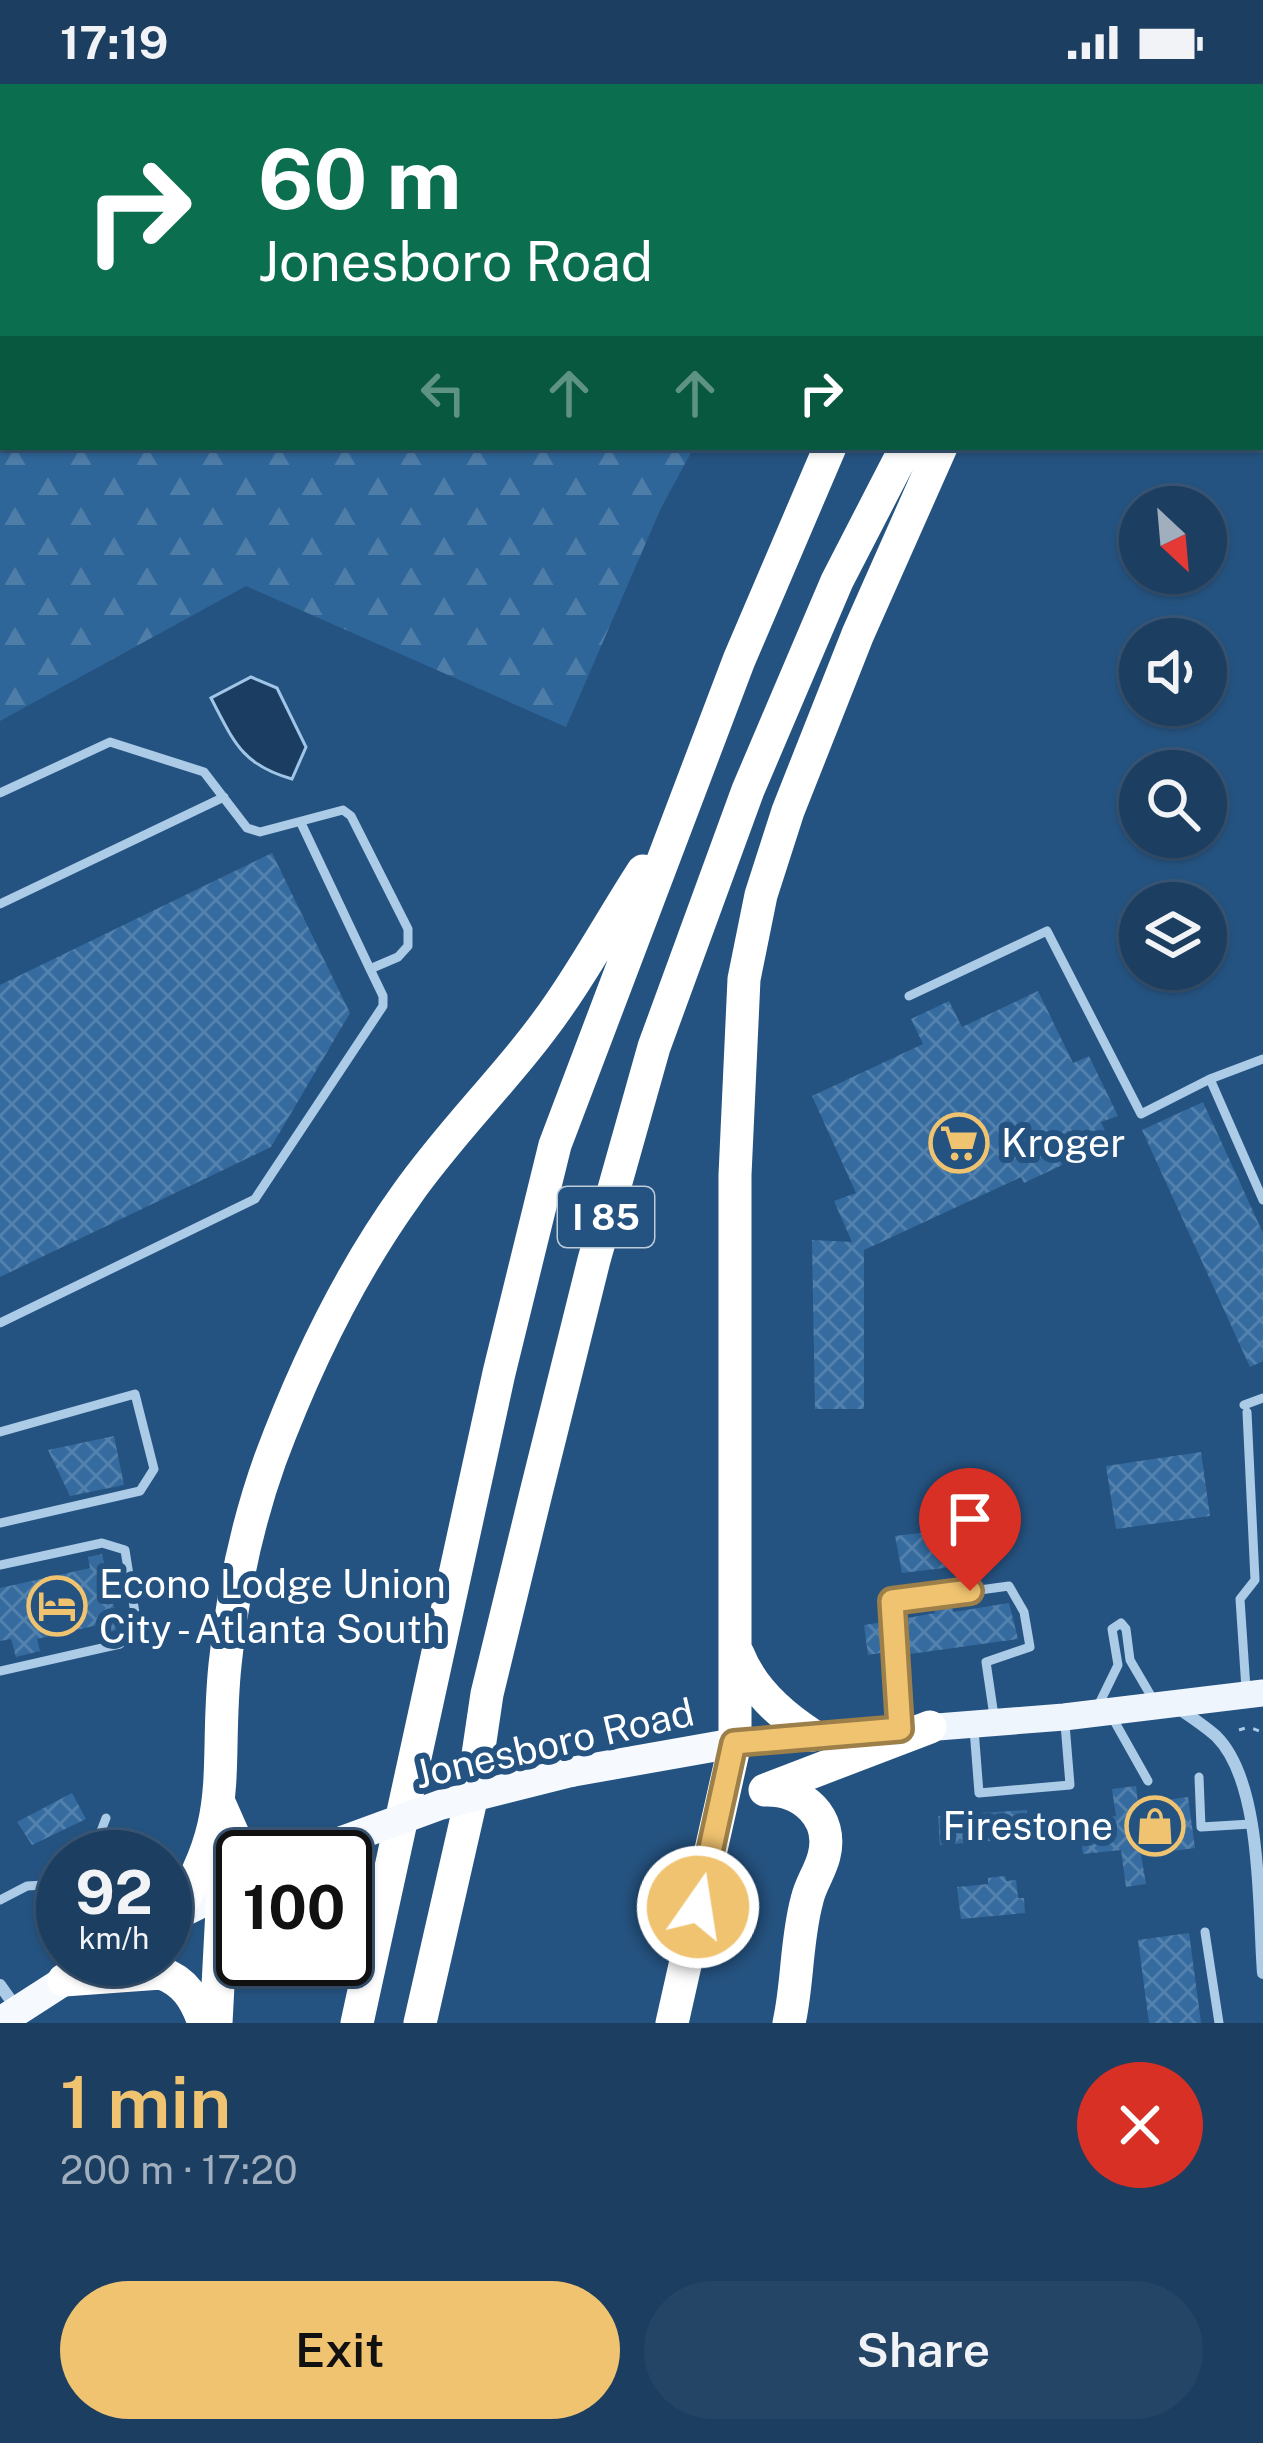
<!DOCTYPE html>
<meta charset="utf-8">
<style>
:root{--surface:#1c3e61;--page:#254567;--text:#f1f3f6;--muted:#a0aebd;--line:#3a5776;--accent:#f0c370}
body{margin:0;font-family:"Public Sans",sans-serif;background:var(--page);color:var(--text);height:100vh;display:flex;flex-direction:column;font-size:45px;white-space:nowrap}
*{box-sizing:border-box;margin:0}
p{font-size:39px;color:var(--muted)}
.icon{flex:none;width:66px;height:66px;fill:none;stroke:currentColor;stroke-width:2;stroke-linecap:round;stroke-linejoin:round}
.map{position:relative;height:1939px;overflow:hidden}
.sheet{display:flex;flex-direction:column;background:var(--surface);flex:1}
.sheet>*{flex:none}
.guide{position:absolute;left:0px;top:0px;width:1263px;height:366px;box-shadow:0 3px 9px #0004,0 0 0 3px var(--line);background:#0b6e4f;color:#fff;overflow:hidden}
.needle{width:78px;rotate:154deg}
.controls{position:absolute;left:1119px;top:402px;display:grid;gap:24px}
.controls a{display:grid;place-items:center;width:108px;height:108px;border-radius:50%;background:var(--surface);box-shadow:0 3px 9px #0004,0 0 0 3px var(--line);font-size:60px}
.speed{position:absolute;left:36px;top:1746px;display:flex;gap:24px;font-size:60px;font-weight:700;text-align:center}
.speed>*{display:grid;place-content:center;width:156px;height:156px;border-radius:50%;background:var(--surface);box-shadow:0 3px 9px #0004,0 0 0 3px var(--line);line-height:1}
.speed small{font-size:30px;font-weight:400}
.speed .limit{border:6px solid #111;border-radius:18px;background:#fff;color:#111}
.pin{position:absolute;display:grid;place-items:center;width:102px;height:102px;color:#fff;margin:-123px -51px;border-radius:50% 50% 50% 0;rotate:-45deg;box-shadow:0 0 12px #0007}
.pin .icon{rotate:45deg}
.me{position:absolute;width:132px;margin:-66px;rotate:13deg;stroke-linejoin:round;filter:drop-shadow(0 0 9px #0008)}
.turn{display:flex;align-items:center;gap:42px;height:252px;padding:0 60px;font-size:54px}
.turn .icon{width:156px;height:156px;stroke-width:2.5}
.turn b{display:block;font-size:84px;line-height:102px}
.lanes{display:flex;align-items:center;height:114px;padding:0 60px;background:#0003;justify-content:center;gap:60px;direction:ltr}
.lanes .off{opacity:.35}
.round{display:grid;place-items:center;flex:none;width:126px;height:126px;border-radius:63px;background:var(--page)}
.overview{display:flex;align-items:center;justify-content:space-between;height:204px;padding:0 60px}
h1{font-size:72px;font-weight:600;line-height:90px;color:var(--accent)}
.primary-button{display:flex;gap:24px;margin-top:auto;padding:24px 60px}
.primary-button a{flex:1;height:138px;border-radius:72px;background:var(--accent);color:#111;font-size:48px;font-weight:600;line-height:138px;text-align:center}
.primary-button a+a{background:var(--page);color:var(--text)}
.status{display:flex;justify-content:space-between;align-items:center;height:84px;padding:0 60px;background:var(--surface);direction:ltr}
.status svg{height:33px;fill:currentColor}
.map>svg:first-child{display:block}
.forest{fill:url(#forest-firs)}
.water{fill:#1a3d61;stroke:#a0c6e7;stroke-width:3}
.building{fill:url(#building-cross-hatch)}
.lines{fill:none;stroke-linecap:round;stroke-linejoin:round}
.path{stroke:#accbe7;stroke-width:3;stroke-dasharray:6 9;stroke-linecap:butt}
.service{stroke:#accbe7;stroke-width:9}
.minor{stroke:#accbe7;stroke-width:12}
.primary{stroke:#eef5fd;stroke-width:27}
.trunk{stroke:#f6fafe;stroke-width:30}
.motorway{stroke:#fff;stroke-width:33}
.trunk-bridge{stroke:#f6fafe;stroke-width:30}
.route-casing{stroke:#9c7f49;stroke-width:30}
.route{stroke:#f0c370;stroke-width:21}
.labels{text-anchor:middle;stroke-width:12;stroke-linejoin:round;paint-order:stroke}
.shield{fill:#255381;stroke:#becbd9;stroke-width:3}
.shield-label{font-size:36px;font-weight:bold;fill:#fff}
.poi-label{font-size:39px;fill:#fff;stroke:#255381;text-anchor:start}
.street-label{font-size:39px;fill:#fff;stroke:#255381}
</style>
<div class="status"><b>17:19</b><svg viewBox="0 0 49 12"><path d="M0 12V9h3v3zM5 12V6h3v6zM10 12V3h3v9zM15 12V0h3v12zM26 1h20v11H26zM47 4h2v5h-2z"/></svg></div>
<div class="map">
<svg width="1263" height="1939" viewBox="0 0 1263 1939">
<defs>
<pattern id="forest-firs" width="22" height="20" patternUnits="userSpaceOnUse" patternTransform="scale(3)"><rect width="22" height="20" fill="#2f6699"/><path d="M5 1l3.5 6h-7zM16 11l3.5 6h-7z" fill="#4e7da8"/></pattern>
<pattern id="building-cross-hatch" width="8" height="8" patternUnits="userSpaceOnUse" patternTransform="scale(3)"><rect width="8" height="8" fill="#356b9e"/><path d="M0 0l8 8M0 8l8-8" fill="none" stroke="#5381ad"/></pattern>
</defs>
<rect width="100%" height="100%" fill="#255381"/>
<path class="forest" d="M0,0H902L906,3H3V363H694L661,424L566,643L246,502L0,637Z"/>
<path class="water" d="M251,593L277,604L306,663L292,695C242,681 234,658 211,614Z"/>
<path class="building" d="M272,769L350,929L271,1063L0,1193V901Z
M1038,907L1073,979L1089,972L1118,1032L1101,1038L1108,1054L1077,1067L1079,1073L1024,1099L1021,1093L864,1166V1325H815L812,1156L852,1158L834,1117L856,1109L812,1012L923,960L911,935L949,917L962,943Z
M1203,1018L1263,1149V1277L1250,1283L1142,1046Z
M114,1352L124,1401L70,1412L48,1366Z
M1201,1368L1210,1432L1116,1445L1106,1382Z
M953,1445L961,1482L902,1489L895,1452Z
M102,1470L119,1546L104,1549L102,1540L37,1555L40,1567L16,1573L11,1555L0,1557V1504L90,1484L88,1473Z
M952,1519L953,1528L1009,1519L1018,1555L910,1570V1565L904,1566L902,1535L935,1529L934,1521Z
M884,1538L886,1568L868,1571L864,1541Z
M1136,1702L1138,1720L1188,1713L1195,1764L1141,1771L1146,1800L1126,1803L1121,1766L1083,1770L1079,1736L1116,1732L1112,1705Z
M72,1709L86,1735L32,1761L17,1738Z
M1027,1726L1029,1754L940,1761L938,1732Z
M1005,1792L1006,1797L1016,1796L1018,1814H1024L1025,1829L961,1835L957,1803L988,1800V1794Z
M1189,1849L1201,1939H1149L1138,1856Z"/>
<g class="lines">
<path class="path" d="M1239,1646L1249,1643L1262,1648"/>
<path class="service" d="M273,0L277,3
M849,0L851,3
M0,709L110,658L204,688L247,744L260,748L343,726L351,732L408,845V862L398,873L370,885L383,912V922L255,1115L0,1239
M301,739L370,885
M0,820L224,713
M909,912L1047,847L1141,1030L1210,995L1263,1116
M1210,995L1263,975
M1244,1321L1263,1314
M0,1348L135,1310L154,1385L140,1407L0,1439
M0,1481L102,1459L125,1466L137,1542L120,1560L0,1587
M1246,1605L1240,1515L1255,1496L1247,1328
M1098,1622L1118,1581L1112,1545L1121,1539L1126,1545L1130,1576L1154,1617
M1112,1633L1148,1697
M900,1642L892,1518L1009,1502L1024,1528L1030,1563L986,1578L994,1632
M974,1645L979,1709L1070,1701L1065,1640
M1199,1693L1201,1743L1251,1740
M91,1773L106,1734
M0,1816L27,1802L44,1801L63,1834
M1205,1848L1219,1939"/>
<path class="minor" d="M1178,1624C1191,1633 1205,1642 1216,1652C1263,1698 1258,1826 1263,1889
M0,1901L17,1925"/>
<path class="primary" d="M735,1659L1064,1633L1263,1609"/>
<path class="trunk" d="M571,1688L735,1659
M165,1837L243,1798
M0,1938L98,1875"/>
<path class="motorway" d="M1025,3L1027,0
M1110,3L1111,0
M738,1570C752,1606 781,1631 812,1651
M768,1705L930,1643
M765,1706C802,1705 834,1733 824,1772C820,1788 810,1801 807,1816C796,1856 798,1899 789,1939
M220,1721L243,1773
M172,1833C237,1736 214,1687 225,1581C232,1513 247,1440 270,1376C305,1282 348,1192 407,1110C454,1043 515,986 561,918C590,876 615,830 643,787
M64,1896L161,1889C185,1897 196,1916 204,1939
M216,1939L223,1807
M357,1939L499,1289L555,1061L739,576L830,363
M420,1939L472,1711L487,1610L536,1409L594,1176L654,963L748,706L837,497L906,363
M672,1939L735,1659V1091L744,895L761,811L788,727L858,550L941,363"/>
<path class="trunk-bridge" d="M309,1769L440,1721L571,1688"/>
</g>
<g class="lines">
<g class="route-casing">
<path id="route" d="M698,1823L734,1659L900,1645L892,1517L970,1507"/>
</g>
<use href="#route" class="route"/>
</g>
<defs>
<g id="supermarket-ring" transform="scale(3)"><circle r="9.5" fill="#255381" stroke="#f0c370" stroke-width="1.5"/><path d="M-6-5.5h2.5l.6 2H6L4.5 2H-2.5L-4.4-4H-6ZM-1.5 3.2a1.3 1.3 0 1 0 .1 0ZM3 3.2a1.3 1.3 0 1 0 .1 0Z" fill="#f0c370"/></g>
<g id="hotel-ring" transform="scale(3)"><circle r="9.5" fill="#255381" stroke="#f0c370" stroke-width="1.5"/><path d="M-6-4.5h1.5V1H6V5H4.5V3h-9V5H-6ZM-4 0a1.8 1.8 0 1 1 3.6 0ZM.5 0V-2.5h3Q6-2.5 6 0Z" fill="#f0c370"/></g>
<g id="shop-ring" transform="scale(3)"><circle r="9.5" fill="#255381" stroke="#f0c370" stroke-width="1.5"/><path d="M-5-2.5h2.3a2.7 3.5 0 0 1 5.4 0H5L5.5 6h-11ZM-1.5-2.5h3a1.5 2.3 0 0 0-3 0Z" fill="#f0c370"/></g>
</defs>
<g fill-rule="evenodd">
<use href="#supermarket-ring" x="959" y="1059"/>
<use href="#hotel-ring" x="57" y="1522"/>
<use href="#shop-ring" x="1155" y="1742"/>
</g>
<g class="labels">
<rect class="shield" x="558" y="1103" width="96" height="60" rx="9"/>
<g class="shield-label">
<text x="606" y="1146">I 85</text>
</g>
<g class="poi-label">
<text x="1001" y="1073">Kroger</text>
<text x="99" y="1514">Econo Lodge Union<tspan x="99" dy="45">City - Atlanta South</tspan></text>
<text x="1113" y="1756" text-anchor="end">Firestone</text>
</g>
<g class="street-label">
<text transform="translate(554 1659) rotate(-13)" y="14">Jonesboro Road</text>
</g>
</g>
</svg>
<div class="controls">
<a><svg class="needle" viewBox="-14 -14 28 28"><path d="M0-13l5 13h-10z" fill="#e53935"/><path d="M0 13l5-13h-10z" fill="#a0aebd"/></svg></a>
<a><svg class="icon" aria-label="sound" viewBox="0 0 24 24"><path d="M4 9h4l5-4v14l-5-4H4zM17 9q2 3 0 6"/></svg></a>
<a><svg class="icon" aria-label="search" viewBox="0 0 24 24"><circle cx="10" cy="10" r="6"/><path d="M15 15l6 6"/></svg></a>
<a><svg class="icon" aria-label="layers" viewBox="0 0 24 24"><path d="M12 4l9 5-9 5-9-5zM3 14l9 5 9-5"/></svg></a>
</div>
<div class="speed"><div>92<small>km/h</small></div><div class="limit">100</div></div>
<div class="pin" style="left:970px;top:1507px;background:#d93025"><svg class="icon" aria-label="arrive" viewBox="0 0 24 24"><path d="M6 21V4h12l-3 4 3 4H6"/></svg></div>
<svg class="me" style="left:698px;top:1823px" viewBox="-20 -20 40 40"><circle r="17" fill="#f0c370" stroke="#fff" stroke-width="3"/><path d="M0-11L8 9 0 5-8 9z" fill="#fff"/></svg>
<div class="guide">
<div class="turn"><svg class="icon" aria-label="right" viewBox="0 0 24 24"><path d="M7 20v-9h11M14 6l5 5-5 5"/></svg><div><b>60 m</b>Jonesboro Road</div></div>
<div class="lanes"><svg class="icon off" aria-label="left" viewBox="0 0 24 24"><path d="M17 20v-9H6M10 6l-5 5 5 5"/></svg><svg class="icon off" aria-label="ahead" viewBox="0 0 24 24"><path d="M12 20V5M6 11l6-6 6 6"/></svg><svg class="icon off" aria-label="ahead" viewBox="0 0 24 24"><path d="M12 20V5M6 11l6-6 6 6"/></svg><svg class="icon" aria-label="right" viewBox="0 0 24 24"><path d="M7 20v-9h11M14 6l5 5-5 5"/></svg></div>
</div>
</div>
<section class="sheet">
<div class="overview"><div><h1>1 min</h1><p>200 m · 17:20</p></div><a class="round" style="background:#d93025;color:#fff"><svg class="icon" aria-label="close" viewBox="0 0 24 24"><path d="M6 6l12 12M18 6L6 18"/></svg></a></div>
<div class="primary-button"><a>Exit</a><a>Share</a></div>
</section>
